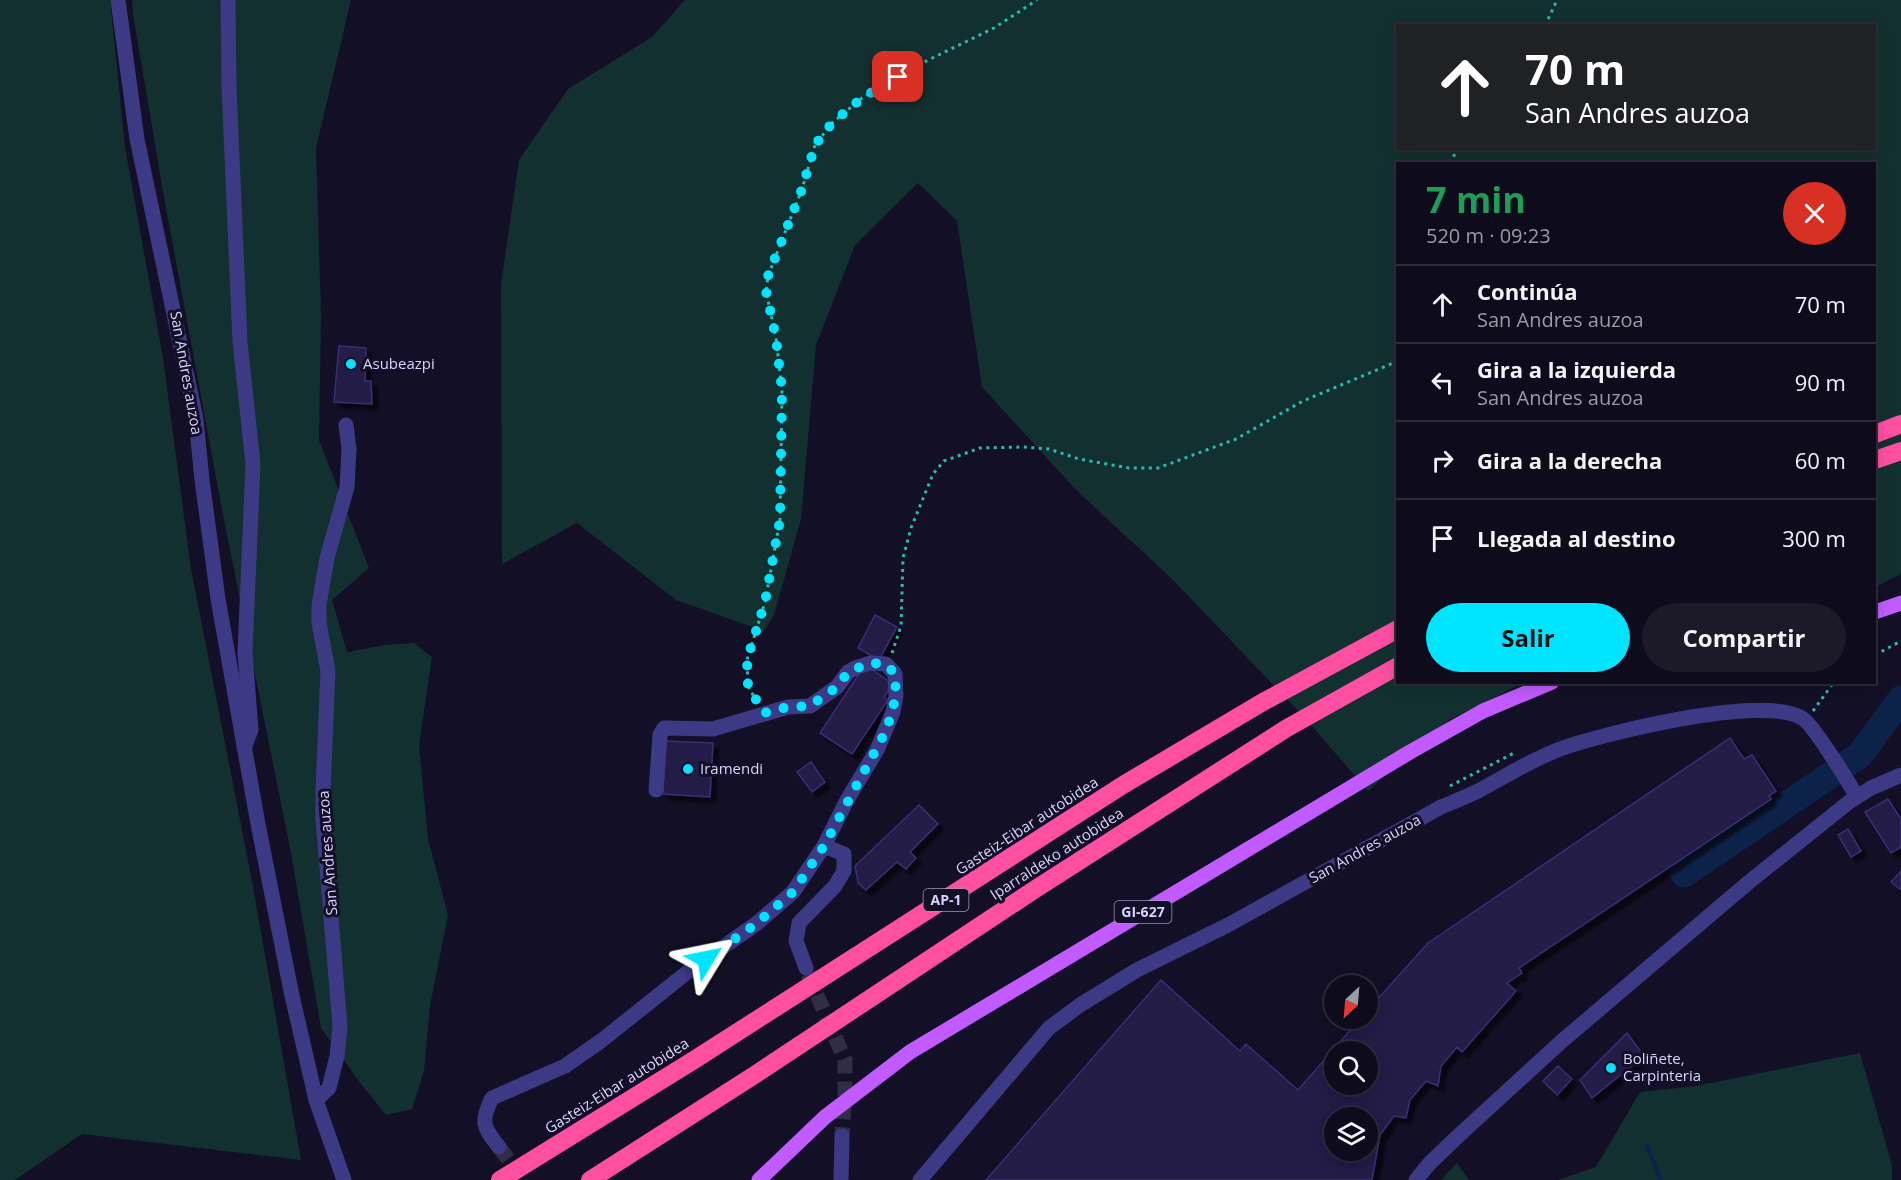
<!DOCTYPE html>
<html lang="es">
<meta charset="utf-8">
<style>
:root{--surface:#0e0b1c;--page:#1c1929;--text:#f1f3f6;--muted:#9b9ba3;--line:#2e2b3b;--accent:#00e5ff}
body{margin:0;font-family:"Open Sans",sans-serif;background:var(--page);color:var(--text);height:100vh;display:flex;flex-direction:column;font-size:22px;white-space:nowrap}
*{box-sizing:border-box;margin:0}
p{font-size:20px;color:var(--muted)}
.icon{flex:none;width:33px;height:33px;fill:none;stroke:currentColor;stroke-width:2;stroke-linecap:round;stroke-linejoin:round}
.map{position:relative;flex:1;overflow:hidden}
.panel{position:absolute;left:1396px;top:162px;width:480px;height:522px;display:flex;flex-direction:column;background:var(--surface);border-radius:0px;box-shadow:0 3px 15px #0003,0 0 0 2px var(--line)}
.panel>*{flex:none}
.top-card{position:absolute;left:1396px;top:24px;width:480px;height:126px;border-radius:0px;box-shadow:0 3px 15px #0003,0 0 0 2px var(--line);background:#202124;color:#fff;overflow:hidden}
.needle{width:39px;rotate:206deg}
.tools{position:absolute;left:1324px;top:975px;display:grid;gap:12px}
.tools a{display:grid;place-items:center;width:54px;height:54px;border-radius:50%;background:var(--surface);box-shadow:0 3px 15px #0003,0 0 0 2px var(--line);font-size:30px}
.pin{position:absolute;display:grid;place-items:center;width:51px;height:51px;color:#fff;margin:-26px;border-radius:12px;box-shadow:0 3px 9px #0006}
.me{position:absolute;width:66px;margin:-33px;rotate:55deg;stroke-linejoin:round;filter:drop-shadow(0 0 4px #0008)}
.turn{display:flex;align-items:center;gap:21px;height:126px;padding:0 30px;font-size:27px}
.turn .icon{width:78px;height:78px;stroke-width:2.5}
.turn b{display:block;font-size:42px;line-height:51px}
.round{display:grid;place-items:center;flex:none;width:63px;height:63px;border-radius:32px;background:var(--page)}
.head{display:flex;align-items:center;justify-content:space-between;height:102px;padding:0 30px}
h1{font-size:36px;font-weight:700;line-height:45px;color:#1e9e55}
.primary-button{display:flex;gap:12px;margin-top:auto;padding:12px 30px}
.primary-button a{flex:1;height:69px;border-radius:36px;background:var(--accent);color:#111;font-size:24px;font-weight:700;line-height:69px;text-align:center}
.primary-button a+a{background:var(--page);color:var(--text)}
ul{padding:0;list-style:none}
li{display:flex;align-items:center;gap:18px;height:78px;padding:0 30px;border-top:2px solid var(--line)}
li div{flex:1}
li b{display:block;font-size:22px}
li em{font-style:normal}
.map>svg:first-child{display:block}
.green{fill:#12302f;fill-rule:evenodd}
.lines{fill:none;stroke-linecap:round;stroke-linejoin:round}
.stream{stroke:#0c2248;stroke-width:4.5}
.river{stroke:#0c2248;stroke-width:27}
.building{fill:#241b47;stroke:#3b2d73;stroke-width:1.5;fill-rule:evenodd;filter:url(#shadow)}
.minor-tunnel{stroke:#312d47;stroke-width:15;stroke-dasharray:15 8;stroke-linecap:butt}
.path{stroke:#2fb8b0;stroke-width:3;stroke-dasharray:3 4.5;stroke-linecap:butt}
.minor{stroke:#3d3a85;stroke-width:15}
.tertiary{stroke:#3d3a85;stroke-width:15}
.primary{stroke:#c25bff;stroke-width:15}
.motorway{stroke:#ff4fa3;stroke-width:18}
.route{stroke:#00e5ff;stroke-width:10;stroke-dasharray:0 18}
.poi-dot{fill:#00e5ff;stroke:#130f26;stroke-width:2}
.labels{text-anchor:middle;stroke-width:6;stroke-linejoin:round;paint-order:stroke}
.shield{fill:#130f26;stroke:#9e99be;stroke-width:1.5}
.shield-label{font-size:14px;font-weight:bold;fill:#d9d4ff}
.poi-label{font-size:15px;fill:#d9d4ff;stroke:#130f26;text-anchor:start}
.street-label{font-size:15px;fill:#d9d4ff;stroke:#130f26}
</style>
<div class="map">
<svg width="1901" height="1180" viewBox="0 0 1901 1180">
<defs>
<filter id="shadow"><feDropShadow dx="5.5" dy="5.5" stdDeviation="1.5" flood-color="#0009"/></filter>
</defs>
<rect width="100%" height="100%" fill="#130f26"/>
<path class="green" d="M0,0H110L125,147L163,358L191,569L252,881L301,1160L82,1134L15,1180H0Z
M132,0H351L316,148L321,314L319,440L369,568L332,600L347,652L385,645L414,643L432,657L419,745L428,839L448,915L430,1006L424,1071L412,1109L386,1115L361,1084L321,1028L291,853L223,515L162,186L133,14Z
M685,0H1901V574L1875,587V164H1398V682L1523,683L1449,720L1368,791L1306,719L1171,578L1077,491L982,387L957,221L918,183L855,245L816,345L801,519L774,615L764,631L676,600L577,523L502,564L501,284L519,160L568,89L652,37ZM1398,26H1875V148H1398Z
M1860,1053L1892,1165V1180H1558L1596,1167L1640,1092L1696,1086Z
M1457,1163L1469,1180H1441Z"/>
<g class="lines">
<path class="stream" d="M1647,1146L1661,1180"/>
<path class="river" d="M1684,874L1860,755L1901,699"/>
</g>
<path class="building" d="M339,346L366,348L365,381H371L372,404L334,402Z
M875,615L897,627L879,660L858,648Z
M865,665L893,684L884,697L888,700L852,754L820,733Z
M1730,738L1744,759L1752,755L1776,791L1769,796L1771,799L1519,968L1522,973L1507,983L1516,991L1462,1052L1457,1047L1441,1066L1438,1086L1426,1081L1410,1100L1406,1118L1394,1116L1380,1135L1372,1180H986L1161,980L1240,1051L1246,1044L1298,1090L1361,1018H1368V1010L1428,943ZM1335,1052H1368V1084H1335ZM1335,1118H1368V1150H1335Z
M665,741L713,743L710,797L663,794Z
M811,762L825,782L812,792L797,772Z
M1888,799L1901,819V847L1891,853L1865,812Z
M919,805L938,824L910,852L916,858L906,869L897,862L866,890L858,883L855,866Z
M1848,829L1861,851L1851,857L1838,835Z
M1901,871V890L1891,882Z
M1627,1033L1644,1056L1592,1098L1580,1080Z
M1558,1066L1572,1079L1557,1095L1543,1081Z"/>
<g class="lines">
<path class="minor-tunnel" d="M808,974L845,1060V1095L842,1136
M499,1147L524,1180"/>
<path class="path" d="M1545,26L1557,0
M1452,164L1453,157L1459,148
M892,653L901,626L903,558L911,528L933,474L944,461L980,448L1023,447L1049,449L1079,459L1129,468H1158L1236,439L1303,401L1398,361
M1875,655L1901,641
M757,702L748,686L747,660L765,602L780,520L782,390L776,338L766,291L768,276L802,189L815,145L832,123L862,98L916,66L994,28L1037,0
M1813,711L1834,682
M1450,786L1514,753"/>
<path class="minor" d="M228,0L229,87L240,342L253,464L245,653L251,730L244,748
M656,790L660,735L664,728L713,729L788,707L810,706L837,687L848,672L855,668L870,663L886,664L895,674L896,696L893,712L877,750L847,800L824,846L844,854V871L835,886L799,923L796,941L806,968
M316,1100L329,1088L337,1056L340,1027L323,819V791L328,671L319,623V605L327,558L347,487L349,449L346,425
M499,1147C483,1127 480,1122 492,1098L565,1066L601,1041L690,970L756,924L793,892L824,846
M841,1180L842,1136
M920,1180L1049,1028L1080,1005L1137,970L1228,925L1441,807C1453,802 1466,797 1478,791C1506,776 1531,760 1560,749C1605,733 1763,694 1802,718C1813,724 1849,783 1857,797
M1416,1180L1429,1164L1456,1138L1562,1041L1749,882L1849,802L1871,788L1901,775"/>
<path class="tertiary" d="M118,0L137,139L196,419L202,480L218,599L258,824L291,991L316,1100L344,1180"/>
<path class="primary" d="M1875,612L1901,603
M759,1180L825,1117L910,1052L1410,752L1483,711L1552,682"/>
<path class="motorway" d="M1875,434L1901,424
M1875,460L1901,451
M500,1180L694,1060L1123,785L1263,702L1398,629
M590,1180L753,1076L1037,888L1287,728L1398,666"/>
</g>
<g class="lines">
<path class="route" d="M706,959L756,924L793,892L824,846L887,729L896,696L895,674L886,664L870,663L848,672L837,687L810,706L788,707L764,713L748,686L747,660L765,602L780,520L782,390L776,338L766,291L768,276L802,189L815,145L832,123L862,98L898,77"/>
</g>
<g class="poi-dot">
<circle cx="351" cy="364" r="6"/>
<circle cx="688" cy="769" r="6"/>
<circle cx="1611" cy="1068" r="6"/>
</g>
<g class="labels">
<g class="shield">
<rect x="923.5" y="889" width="45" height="22" rx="4.5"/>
<rect x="1114.5" y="901" width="57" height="22" rx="4.5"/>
</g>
<g class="shield-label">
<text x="946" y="905">AP-1</text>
<text x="1143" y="917">GI-627</text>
</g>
<g class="poi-label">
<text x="363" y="369">Asubeazpi</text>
<text x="700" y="774">Iramendi</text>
<text x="1623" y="1064">Boliñete,<tspan x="1623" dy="17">Carpinteria</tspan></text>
</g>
<g class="street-label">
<text transform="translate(186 373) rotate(80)" y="5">San Andres auzoa</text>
<text transform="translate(1027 826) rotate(-33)" y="5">Gasteiz-Eibar autobidea</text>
<text transform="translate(1365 849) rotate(-29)" y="5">San Andres auzoa</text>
<text transform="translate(328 853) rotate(-94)" y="5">San Andres auzoa</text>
<text transform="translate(1057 854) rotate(-33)" y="5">Iparraldeko autobidea</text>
<text transform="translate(617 1086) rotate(-32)" y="5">Gasteiz-Eibar autobidea</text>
</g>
</g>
</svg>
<div class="tools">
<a><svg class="needle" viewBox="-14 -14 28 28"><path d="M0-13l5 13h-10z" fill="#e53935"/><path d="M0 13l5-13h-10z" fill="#9b9ba3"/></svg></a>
<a><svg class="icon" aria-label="search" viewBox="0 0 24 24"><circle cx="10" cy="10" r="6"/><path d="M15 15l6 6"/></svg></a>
<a><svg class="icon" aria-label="layers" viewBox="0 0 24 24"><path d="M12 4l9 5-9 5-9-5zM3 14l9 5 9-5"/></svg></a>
</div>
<div class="pin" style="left:898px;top:77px;background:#d93025"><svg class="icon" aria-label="arrive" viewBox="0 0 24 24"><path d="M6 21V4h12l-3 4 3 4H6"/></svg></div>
<svg class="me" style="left:706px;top:959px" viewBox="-20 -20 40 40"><path d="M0-17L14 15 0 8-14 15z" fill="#00e5ff" stroke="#fff" stroke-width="4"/></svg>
<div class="top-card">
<div class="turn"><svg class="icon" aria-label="ahead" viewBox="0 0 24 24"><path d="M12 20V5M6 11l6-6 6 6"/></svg><div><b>70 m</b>San Andres auzoa</div></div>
</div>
<section class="panel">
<div class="head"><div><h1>7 min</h1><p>520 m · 09:23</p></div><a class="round" style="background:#d93025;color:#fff"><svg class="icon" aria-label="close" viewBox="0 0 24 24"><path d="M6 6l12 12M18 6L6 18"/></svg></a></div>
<ul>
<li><svg class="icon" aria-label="ahead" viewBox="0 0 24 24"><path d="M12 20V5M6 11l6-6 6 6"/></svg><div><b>Continúa</b><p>San Andres auzoa</p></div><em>70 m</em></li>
<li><svg class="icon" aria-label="left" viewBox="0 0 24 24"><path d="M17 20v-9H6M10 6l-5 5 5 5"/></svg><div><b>Gira a la izquierda</b><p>San Andres auzoa</p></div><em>90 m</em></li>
<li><svg class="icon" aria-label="right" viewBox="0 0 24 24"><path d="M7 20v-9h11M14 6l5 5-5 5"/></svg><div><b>Gira a la derecha</b></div><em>60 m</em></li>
<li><svg class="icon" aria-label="arrive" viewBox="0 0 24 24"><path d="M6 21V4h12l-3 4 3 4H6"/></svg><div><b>Llegada al destino</b></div><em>300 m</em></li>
</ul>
<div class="primary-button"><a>Salir</a><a>Compartir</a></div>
</section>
</div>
